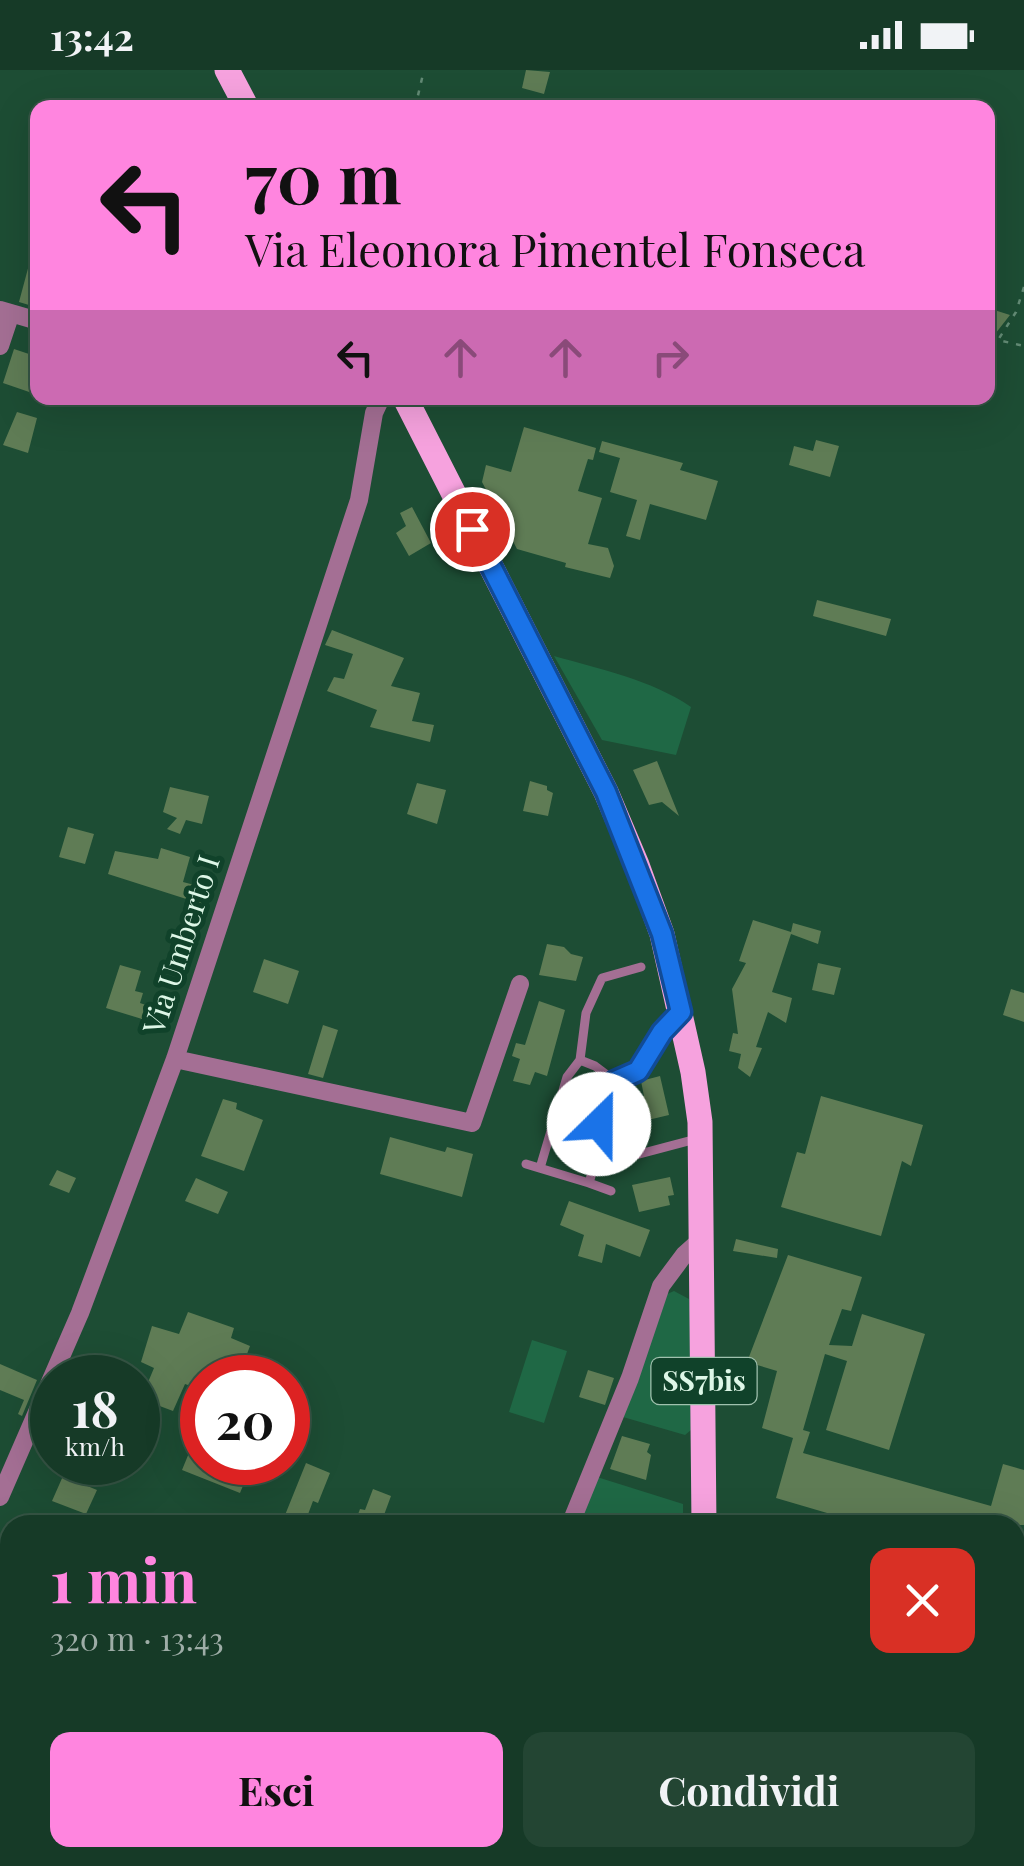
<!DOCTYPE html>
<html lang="it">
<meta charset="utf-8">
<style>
:root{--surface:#163a27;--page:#234533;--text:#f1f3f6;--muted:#9eada7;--line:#355444;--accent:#ff85df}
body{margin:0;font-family:"Playfair Display",serif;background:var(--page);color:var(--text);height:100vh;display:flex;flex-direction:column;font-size:38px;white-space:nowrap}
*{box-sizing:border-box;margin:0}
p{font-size:32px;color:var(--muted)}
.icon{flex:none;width:55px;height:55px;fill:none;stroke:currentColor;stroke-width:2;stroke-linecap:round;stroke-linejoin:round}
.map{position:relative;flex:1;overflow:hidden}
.sheet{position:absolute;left:0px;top:1445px;width:1025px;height:352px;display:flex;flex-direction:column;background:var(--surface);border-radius:30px 30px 0 0;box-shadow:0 10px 40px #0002,0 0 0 2px var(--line)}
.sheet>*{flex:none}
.banner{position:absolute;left:30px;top:30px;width:965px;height:305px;border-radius:20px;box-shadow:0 10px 40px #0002,0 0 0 2px var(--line);background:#ff85df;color:#111;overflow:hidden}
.speed{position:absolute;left:30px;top:1285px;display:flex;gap:20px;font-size:50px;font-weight:700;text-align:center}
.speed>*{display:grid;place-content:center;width:130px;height:130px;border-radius:50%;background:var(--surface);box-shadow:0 10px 40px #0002,0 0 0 2px var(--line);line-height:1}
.speed small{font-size:25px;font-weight:400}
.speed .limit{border:15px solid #d22;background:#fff;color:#111}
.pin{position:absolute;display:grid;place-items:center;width:85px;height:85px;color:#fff;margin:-42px;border:5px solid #fff;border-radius:50%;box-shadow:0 2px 10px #0007}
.me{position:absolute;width:110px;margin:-55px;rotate:23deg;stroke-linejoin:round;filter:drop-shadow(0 0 8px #0008)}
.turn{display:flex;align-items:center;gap:35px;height:210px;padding:0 50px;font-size:45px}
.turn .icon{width:130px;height:130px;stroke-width:2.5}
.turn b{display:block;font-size:70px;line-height:85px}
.lanes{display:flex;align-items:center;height:95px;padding:0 50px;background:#0003;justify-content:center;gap:50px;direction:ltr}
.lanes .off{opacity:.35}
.round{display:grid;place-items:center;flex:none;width:105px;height:105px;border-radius:20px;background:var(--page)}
.summary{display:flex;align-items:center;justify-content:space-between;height:170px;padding:0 50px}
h1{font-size:60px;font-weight:700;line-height:75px;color:var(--accent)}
.cta{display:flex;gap:20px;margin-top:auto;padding:20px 50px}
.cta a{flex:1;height:115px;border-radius:20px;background:var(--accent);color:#111;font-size:40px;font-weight:700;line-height:115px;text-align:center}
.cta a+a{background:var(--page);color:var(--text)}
.status{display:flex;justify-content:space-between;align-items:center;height:70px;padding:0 50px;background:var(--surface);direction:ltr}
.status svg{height:28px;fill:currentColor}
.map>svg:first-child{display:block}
.green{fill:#1f6845}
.building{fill:#5f7c55}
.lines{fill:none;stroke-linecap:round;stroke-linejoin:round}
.path{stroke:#638b75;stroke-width:2.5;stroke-dasharray:5 8;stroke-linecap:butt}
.lane{stroke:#a46f94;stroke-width:9}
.street{stroke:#a46f94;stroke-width:18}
.primary{stroke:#f6a2de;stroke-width:25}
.route-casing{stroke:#114b97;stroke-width:25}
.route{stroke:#1a73e8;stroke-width:18}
.labels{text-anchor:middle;stroke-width:10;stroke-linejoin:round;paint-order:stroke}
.shield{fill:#10422a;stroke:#a0c1ae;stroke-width:2.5}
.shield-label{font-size:28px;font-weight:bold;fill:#ddf7e7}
.street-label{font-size:30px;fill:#ddf7e7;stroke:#10422a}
</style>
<div class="status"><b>13:42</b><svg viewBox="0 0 49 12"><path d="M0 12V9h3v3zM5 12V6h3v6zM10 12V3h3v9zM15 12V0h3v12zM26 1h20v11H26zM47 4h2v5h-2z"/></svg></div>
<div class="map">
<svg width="1024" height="1796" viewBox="0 0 1024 1796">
<rect width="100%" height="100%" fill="#1d4d34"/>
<path class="green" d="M554,586C600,599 652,610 691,637L676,685L602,670Z
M674,1221L689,1229L690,1239L691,1360L685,1365L623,1347L665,1225Z
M532,1270L567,1281L544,1353L509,1342Z
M597,1407L683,1434V1455H577Z"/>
<path class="building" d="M526,0L550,2L544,24L522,18Z
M34,176L38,177V209L29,235L19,232Z
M988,238L1010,245L988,273Z
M14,279L38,287L35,324L3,313Z
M17,342L37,348L28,383L3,375Z
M524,357L596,378L593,390L588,389L578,421L602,428L588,474L608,478L614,496L610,508L565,497L566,493L517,479L482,412L486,395L511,402Z
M816,370L839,376L830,407L789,395L794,376L813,381Z
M602,371L683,393L680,400L718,411L706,450L650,434L640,470L626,466L637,430L610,422L620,388L599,382Z
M412,437L431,473L409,486L396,463L406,456L400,443Z
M817,530L891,549L886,566L813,546Z
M332,560L404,588L391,616L420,623L412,651L434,655L430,672L370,657L377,640L327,621L334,607L344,609L353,584L325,575Z
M657,691L679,746L662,732L649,735L633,700Z
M530,711L547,716V720L553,723L548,746L523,741Z
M417,713L446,720L437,754L407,744Z
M170,717L209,726L202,754L186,750L180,764L167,759L177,748L163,742Z
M68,757L94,764L85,794L59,787Z
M161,778L190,787L183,812L206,818L202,834L108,804L115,781L158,789Z
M753,850L791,862L793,853L821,861L818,874L791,864L772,922L792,928L786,953L768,942L756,977L762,978L750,1007L738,998L741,984L729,981L733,963L738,964L732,919L746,893L739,891Z
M547,874L564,877L571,884L583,887L576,911L539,905Z
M264,889L299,901L288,934L253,922Z
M818,893L841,898L834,925L812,920Z
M120,895L141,901L135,921L143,923L140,933L146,935L142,949L106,938Z
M1011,919L1024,923V952L1003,945Z
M539,931L565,940L547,1006L535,1002L530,1015L513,1011L520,989L512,986L516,973L525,975Z
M323,955L338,960L323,1008L308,1004Z
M660,1006L669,1045L648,1050L651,1063L630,1068L632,1078L613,1083L608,1061L610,1047L626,1044L623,1031L644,1026L641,1011Z
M821,1026L923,1055L911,1096L902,1091L881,1166L781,1137L797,1082L805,1084Z
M223,1029L237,1033L236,1039L263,1050L244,1101L201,1086Z
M390,1067L445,1082L447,1077L473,1084L462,1127L380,1104Z
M57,1100L76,1108L69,1123L49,1115Z
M670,1107L674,1125L668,1126L670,1135L639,1142L632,1115Z
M196,1108L228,1122L218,1144L185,1131Z
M569,1131L650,1160L640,1187L606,1174L602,1193L578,1186L584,1165L560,1155Z
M736,1169L778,1179L777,1188L733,1181Z
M788,1185L862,1207L851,1241L842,1239L829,1275L852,1276L862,1244L925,1264L889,1380L826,1360L847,1291L825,1284L803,1360L810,1362L803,1383L991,1436L1003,1394L1024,1400V1455H868L776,1428L793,1368L762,1358L777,1301L747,1292Z
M188,1242L234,1258L231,1268L250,1276L238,1308L223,1304L220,1308H202V1320L185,1314L173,1341L141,1329L154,1298L141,1292L152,1256L179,1264Z
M0,1294L37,1310L22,1346L18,1344L24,1330L0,1320Z
M588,1300L614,1308L605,1335L579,1327Z
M138,1357L157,1364L148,1389L138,1385Z
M622,1366L650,1374L647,1382L651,1385L646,1410L610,1399Z
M191,1378L202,1383V1392H227L249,1401L240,1423L182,1400Z
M306,1393L330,1403L318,1433L313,1431L304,1455H281Z
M63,1406L97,1420L86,1444L52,1431Z
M373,1419L391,1426L384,1445L379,1443L375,1455H354L360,1439L365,1440Z"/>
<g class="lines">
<path class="path" d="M415,38L424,0
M1024,217L1016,242L998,270L1024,276"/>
<path class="lane" d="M676,947L662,962L638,1001L615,1011L604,1036L594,1096L700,1068
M580,990L586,943L602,908L641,897
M526,1094L589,1113L594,1096
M540,1098L567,1007L580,990L595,996L615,1011
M589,1113L611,1121
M745,1796L746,1788"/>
<path class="street" d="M0,240L38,251
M0,276L11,243
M175,989L472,1053L520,914
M0,1427L80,1243L175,989L359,430L374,343L381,328
M570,1455L630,1308L661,1216L684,1185L703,1168
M0,1581L10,1586
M1015,1623L1024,1601
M0,1751L10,1755
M101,1788L125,1796
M415,1788L440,1796
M948,1796L952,1788"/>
<path class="primary" d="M227,0L247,38
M405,328L606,722L637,795L662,864L693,1002L700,1052L704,1455
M702,1796V1788"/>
</g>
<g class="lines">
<g class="route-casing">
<path id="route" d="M472,459L606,722L662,864L681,942L662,962L638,1001L615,1011L599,1054"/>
</g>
<use href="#route" class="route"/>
</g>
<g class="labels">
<rect class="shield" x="651.5" y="1288" width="105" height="46" rx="8"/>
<g class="shield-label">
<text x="704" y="1321">SS7bis</text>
</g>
<g class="street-label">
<text transform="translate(182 875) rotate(-72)" y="10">Via Umberto I</text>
</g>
</g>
</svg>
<div class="speed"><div>18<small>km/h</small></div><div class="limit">20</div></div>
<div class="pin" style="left:472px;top:459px;background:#d93025"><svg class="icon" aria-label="arrive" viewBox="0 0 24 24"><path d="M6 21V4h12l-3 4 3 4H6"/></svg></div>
<svg class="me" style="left:599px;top:1054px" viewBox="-20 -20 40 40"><circle r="19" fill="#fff"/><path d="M0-13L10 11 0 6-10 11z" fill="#1a73e8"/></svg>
<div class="banner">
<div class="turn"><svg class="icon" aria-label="left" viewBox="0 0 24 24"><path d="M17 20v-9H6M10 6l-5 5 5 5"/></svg><div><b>70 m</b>Via Eleonora Pimentel Fonseca</div></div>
<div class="lanes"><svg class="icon" aria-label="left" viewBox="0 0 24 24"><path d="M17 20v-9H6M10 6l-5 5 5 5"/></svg><svg class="icon off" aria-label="ahead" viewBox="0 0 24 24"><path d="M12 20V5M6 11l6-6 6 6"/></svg><svg class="icon off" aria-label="ahead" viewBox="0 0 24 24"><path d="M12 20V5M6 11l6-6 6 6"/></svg><svg class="icon off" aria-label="right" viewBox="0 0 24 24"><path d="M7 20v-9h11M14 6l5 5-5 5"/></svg></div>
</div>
<section class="sheet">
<div class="summary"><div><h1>1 min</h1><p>320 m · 13:43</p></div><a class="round" style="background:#d93025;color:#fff"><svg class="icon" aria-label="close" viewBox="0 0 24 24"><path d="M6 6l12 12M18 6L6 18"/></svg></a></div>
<div class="cta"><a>Esci</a><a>Condividi</a></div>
</section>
</div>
